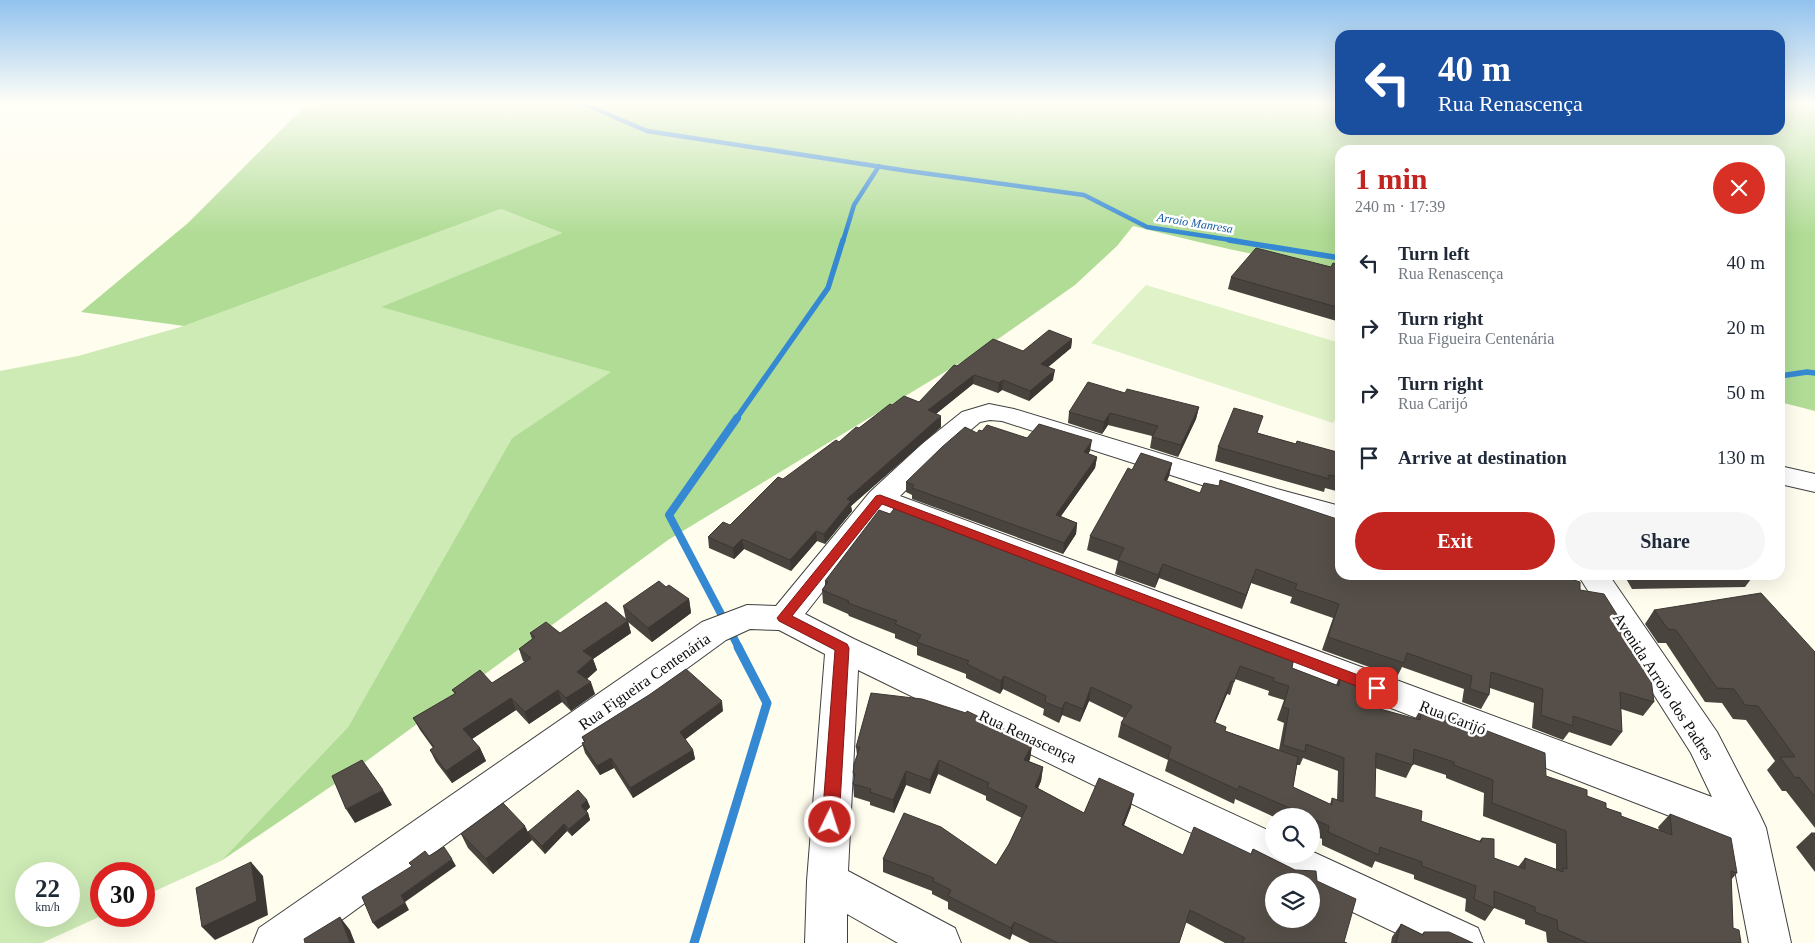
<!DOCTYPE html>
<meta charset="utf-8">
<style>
:root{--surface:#fff;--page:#f6f6f7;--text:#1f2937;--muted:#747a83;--accent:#c22420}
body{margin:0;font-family:"Times New Roman",serif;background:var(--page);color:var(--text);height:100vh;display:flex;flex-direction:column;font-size:19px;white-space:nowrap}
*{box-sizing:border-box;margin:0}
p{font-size:16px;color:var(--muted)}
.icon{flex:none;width:28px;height:28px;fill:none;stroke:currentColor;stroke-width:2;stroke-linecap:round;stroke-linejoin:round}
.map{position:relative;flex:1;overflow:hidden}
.details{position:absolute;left:1335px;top:145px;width:450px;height:435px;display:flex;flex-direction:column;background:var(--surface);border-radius:15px;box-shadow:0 5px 20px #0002}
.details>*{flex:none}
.hud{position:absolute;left:1335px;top:30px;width:450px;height:105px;border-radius:15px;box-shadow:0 5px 20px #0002;background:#1a4fa0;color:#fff;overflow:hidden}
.controls{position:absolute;left:1265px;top:808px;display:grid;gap:10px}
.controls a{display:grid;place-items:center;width:55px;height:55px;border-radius:50%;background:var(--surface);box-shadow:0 5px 20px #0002;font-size:25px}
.speed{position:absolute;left:15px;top:862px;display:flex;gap:10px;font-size:25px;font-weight:700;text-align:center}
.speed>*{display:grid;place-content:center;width:65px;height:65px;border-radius:50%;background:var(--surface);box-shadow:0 5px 20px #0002;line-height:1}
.speed small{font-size:12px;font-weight:400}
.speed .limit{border:8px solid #d22;background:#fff;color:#111}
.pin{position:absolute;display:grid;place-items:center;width:42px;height:42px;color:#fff;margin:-21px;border-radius:10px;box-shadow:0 2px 8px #0006}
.me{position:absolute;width:55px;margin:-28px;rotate:4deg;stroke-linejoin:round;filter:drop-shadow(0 0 4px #0008)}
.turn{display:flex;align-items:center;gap:18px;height:105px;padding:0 20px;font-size:22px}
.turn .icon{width:65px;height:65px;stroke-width:2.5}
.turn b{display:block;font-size:35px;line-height:42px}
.round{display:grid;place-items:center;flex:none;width:52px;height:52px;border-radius:26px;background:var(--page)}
.overview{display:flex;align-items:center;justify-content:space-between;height:85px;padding:0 20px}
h1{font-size:30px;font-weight:700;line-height:38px;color:var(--accent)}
.cta{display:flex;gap:10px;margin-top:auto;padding:10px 20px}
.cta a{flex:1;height:58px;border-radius:30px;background:var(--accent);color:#fff;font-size:20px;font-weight:700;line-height:58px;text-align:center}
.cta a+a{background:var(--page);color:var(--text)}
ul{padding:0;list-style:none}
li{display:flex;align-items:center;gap:15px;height:65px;padding:0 20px}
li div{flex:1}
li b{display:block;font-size:19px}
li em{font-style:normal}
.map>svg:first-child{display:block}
.green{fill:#ceebb6;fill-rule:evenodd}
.forest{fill:#b0dc95}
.pitch{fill:#e0f2c8}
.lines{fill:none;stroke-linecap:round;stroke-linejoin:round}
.stream-far3{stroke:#3588d2;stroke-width:4.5}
.stream-far2{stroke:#3588d2;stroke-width:5.5}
.stream-far1{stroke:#3588d2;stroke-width:8}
.stream{stroke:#3588d2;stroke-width:9}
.minor-casing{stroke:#404040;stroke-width:2}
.minor{fill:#fff;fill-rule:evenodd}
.wall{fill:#4a443f;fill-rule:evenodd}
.shaded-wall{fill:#3c3733}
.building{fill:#564f49;stroke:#3c3733;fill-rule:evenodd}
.route{fill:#c22420;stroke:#7e1715}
.labels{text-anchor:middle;stroke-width:5;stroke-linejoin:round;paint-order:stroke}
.far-water-label{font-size:12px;font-style:italic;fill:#125aa3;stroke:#fff}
.near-street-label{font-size:16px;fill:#0d0d0d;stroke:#fff}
</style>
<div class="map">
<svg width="1815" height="943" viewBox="0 0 1815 943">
<rect width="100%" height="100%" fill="#fffdee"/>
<path class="green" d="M501,209L562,233L382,307L612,372L512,438L348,727L221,861L144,896V874H101V916L42,943H0V371L78,356L184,326ZM26,874H69V916H26Z"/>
<path class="forest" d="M335,103H1340V130H1780V103H1815V411L1780,402V150H1340V269C1270,260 1202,243 1133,226L1117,246L1075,285L991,344L668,540L342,779L221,861L348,727L512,438L611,372L381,307L562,233L501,209L184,326L81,312L188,223L303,108Z"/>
<path class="pitch" d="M1146,285L1340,343V411L1333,423L1091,343Z"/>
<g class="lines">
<path class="stream-far3" d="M582,103L647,131L908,171L1084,195L1147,227L1237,241
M843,241L854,205L879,166"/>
<path class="stream-far2" d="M1229,240L1340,258
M1780,376L1807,372L1815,373
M736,419L828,288L843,240"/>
<path class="stream-far1" d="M737,418L669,515L739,648"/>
<path class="stream" d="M694,943L767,703L738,647"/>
<g class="minor-casing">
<path id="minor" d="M989,404L1014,409L1277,489L1340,506V526L1258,503L1002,421L990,420L980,422L940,456L900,496L1712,797L1691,753L1578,575H1609L1717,732L1760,815L1766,828L1791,943H1749L1729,839L885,512L805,614L854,639L1274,833V854H1311V851L1478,928L1484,943H1417L1311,892V881H1290L858,670L848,871L955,928L961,943H898L847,914V943H805L807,881L825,654L779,630L750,629L726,640L310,943H253L259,928L702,622L747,605L776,606L870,492L922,444L962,412Z
M1780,466L1815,474V492L1780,484Z"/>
</g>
<use href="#minor" class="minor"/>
</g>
<path class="wall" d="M1340,265V322L1228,289L1231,277L1331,267Z
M1072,339L1071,348L1048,367L1053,380L1029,401L1002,390L998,393L973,384L936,414L941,427L851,506L852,511L825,544L817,541L791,571L744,549L734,559L709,548L708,537L730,525L783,479L839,442L892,405L919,402L957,366L1023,351Z
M1125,393L1199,407L1196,419L1178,457L1150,448L1152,436L1108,425L1102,434L1068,423L1069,412Z
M982,431L1027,438L1090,451L1088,454L1097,457L1095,468L1061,516L1077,523L1076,534L1063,554L912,499V495L906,492V482L977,433Z
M1258,433L1296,444L1336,452L1338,446H1340V492L1325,488L1324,492L1215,461L1218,447Z
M1172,463L1169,476L1167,481L1340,575L1540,577V575H1571V579L1580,590L1635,643L1633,646L1654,702L1643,716L1621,709L1622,732L1611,746L1569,732L1563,740L1532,728L1534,703L1490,688L1489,695L1481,709L1462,702L1464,689L1402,667L1397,677L1322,650L1333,618L1290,603L1292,597L1251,583L1242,609L1159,578L1155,588L1115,574L1118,561L1087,550L1090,536L1132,470Z
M890,514L1187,620L1269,653L1271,648L1292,668L1336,685L1340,675L1362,704L1415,719L1422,706L1546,776L1587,796L1621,816L1659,830L1658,827L1670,814L1737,873L1731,880L1733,928L1741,943H1549L1547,942L1546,932L1525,924V920L1494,908L1485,921L1465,911L1466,899L1414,879V875L1375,861L1372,868L1322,845V839L1311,834V816L1274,817L1235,799L1234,804L1165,771L1168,760L1118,737L1121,723L1124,718L1089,701L1080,722L1062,715L1059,723L1043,715L1044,709L1003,689L1000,694L966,678V674L917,655V647L895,638V634L849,616L848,614L823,603L822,590L825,585V581ZM1235,679L1269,691L1268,695L1284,700L1277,720L1284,723L1279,750L1225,731L1215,722L1227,694L1230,695ZM1303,758L1338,771L1337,800L1332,798L1330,804L1293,787L1297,765H1300ZM1413,764L1446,775V778L1484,793L1483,816L1556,844V869L1525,858L1518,867L1494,858L1482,838L1479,841L1421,821L1375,797V768L1406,778Z
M1624,575H1754L1745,587L1632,589Z
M666,587L689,599L691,613L652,642L628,622L631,633L593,659L597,670L587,679L595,694L571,711L562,702L529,724L516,710L472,739L480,748L486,761L452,783L436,762L430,750L433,748L420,730L413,718L455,694L452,690L492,683L525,662L523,661L519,649L532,639L530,633H560L626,620L623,606Z
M1654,610L1815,652V828L1786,791H1782L1767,770L1775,761L1746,720L1733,719L1722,703L1705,702L1666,643H1658L1645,624Z
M723,711L685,739L693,750L695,759L633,798L614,768L600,775L585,753L582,743L584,742L582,737Z
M1008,735L1032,745L1030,759L1029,761L1043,767L1041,781L1038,788L1084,813L1131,807L1124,825L1183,855L1251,854L1253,849L1317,881L1344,942L1347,943H1225L1185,922L1179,943H1030L1012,934L1010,940L948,909V902L932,894V891L883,872V859L996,865L1009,844L1022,818L986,800V796L938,774L930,794L906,785L894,813L870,805V802L854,797L853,784L854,780L853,773L857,755L856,747Z
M587,800L590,807L586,811L588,813L590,820L572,836L567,831L545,854L532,840L493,874L468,848L461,834L528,832Z
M1811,833H1815V872L1796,847Z
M1401,924L1422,934L1424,932L1473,943H1391L1392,937Z"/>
<path class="shaded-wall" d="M1072,339L1071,348L1040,374L1041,364Z
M1055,370L1053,380L1029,401L1030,391Z
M974,375L973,384L928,420V410Z
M1003,380L1002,390L998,393L999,383Z
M1199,407L1196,419L1178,457L1181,445Z
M1110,413L1108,425L1102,434L1104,422Z
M941,416V427L851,506L852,511L825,544L824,534L847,499Z
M1092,440L1090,451L1082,463L1084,452Z
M1097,457L1095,468L1054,526L1056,515Z
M1172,463L1169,476L1161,494L1164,480Z
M1077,523L1076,534L1063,554L1064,543Z
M816,531L817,541L791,571L790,560Z
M742,539L744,549L734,559L733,548Z
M1163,564L1159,578L1155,588L1158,575Z
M1256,569L1251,583L1242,609L1246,595Z
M689,599L691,613L652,642L648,628Z
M628,621L631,633L593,659L597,670L581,684L577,672L583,651Z
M1004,676L1003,689L1000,694L1001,681Z
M1231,681L1227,694L1210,735L1214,722Z
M591,682L595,694L571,711L566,698Z
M1091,687L1089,701L1080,722L1083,709Z
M558,690L562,702L529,724L525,712Z
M511,698L516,710L469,741L463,729Z
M722,701L723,711L682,742L680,732Z
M1065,702L1062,715L1059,723L1062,709Z
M1032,745L1030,759L1023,773L1024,760Z
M480,748L486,761L452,783L446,771Z
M693,750L695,759L633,798L630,788Z
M611,758L614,768L600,775L597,766Z
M939,760L938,774L930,794V780Z
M1043,767L1041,781L1033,800L1035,787Z
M906,771V785L894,813L893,800Z
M383,790L392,805L355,823L346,809Z
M1134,794L1131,807L1119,838L1122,825Z
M587,800L590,807L584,814L581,806Z
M588,813L590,820L572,836L569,829Z
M564,824L567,831L545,854L542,846Z
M525,826L532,840L493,874L486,859Z
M452,859L456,866L405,902L409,910L378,929L373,923L401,895Z
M251,862L263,876L268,915L215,940L202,927Z
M340,917L350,930L355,943H350Z
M1014,922L1012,934L1010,940L1011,928Z"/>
<path class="building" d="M1256,248L1331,267L1333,263L1340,265V308L1231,277Z
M1049,330L1072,339L1041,364L1055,370L1030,391L1003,380L999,383L974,375L928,410L941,416L847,499L851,501L824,534L816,531L790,560L742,539L733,548L708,537L723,522L730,525L778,477L783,479L836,440L839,442L856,427L859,428L890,404L892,405L904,396L919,402L954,365L957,366L993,339L1023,351Z
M1088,382L1125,393L1127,389L1199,407L1181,445L1152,437L1158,426L1110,413L1104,422L1069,412Z
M1234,408L1263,416L1257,433L1296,444L1297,441L1337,452L1338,446H1340V477L1328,475L1329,479L1218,447Z
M1039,424L1092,440L1084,452L1097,457L1056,515L1077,523L1064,543L912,488L914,485L906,482L942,447L965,427L977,433L979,430L982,431L987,425L1027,438Z
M1141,453L1172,463L1164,480L1200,493L1204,483L1219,486L1220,480L1340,520V575H1533L1547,579V575H1571V579L1580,582V590L1604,594L1635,643H1632L1651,679L1654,702L1620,692L1622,732L1573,716V726L1541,715L1543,689L1491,672L1489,695L1470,689L1472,676L1407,653L1404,663L1328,637L1339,604L1295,589L1297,584L1256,569L1246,595L1163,564L1158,575L1118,560L1124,548L1090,536L1128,468L1132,470Z
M897,505L1146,601L1187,620L1188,618L1269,653L1271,648L1294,657L1292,668L1339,686L1340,675L1366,684L1362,704L1420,720L1422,706L1545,753L1546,776L1587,790V796L1606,803V808L1621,813V816L1672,835L1670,814L1731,838L1737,873L1731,871L1733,928L1739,930L1741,943H1588L1558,930L1557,920L1535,912V907L1494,891V908L1474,899L1476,886L1422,866V862L1380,847L1379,855L1328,832L1329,826L1311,818V816H1308L1239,786L1238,790L1168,758L1171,747L1121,723L1132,706L1091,687L1083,709L1065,702L1062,709L1045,702L1046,696L1004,676L1001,681L967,664L969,661L917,642L921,635L895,624L897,621L848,603L849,601L822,590L828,582L825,581L879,510L890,514ZM1240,666L1274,678L1273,681L1289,686L1283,707L1289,709L1283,745L1305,752L1306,744L1344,758L1343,802L1332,798V805L1293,787L1298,757L1225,731L1226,727L1214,722L1231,681L1234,682ZM1414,749L1454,762V765L1493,780L1492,803L1566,831L1567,869L1563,868V872L1525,858V869L1494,858V839L1482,838L1481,842L1421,821L1422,811L1375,797L1376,753L1413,765Z
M1641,575H1677L1641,576Z
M659,581L666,587L669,585L689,599L648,628L623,606Z
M1761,593L1815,652V797L1799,777L1795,778L1780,757H1795L1758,706L1745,705L1734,689L1717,688L1676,630L1668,629L1654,610Z
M606,602L628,621L583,651L593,658L577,672L591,682L566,698L558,690L525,712L511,698L463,729L480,748L446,771L430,750L434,747L413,718L456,693L452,690L480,670L492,683L531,658L519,649L535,637L530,633L546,622L560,633Z
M686,669L722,701L680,732L693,750L630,788L611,758L597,766L582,743L585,742L582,737L649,695Z
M871,693L922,699L966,713L967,711L1008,731L1007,734L1032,745L1024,760L1043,767L1035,787L1084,813L1099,778L1134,794L1122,825L1183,855L1194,827L1251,854L1253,849L1295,870L1316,871L1317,881L1356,899L1344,942L1347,943H1242L1245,938L1190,910L1179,943H1058L1014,922L1011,928L948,896L951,890L933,881L934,878L883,859L904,813L941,827L996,865L1009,844L1027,806L987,787L989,783L939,760L930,780L906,771L893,800L870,792L871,789L853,784L855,774L853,773L854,764L860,747H856ZM1274,881H1311V919H1274Z
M362,760L383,790L346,809L332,776Z
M578,790L587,800L581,806L588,813L569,829L564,824L542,846L528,832Z
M503,803L525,826L486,859L461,834Z
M1811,833H1815V839Z
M444,847L452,859L401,895L405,903L373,923L362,897L412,866L409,863L425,851L429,856Z
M251,862L257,901L202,927L196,888Z
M340,917L350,943H305L304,939Z
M1401,924L1423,935L1424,932H1449L1473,943H1396Z"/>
<linearGradient id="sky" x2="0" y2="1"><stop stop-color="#91c2ee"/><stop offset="0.44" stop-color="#fffef7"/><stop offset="1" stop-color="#fffef7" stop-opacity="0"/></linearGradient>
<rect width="1815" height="235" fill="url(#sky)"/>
<path class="route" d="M880,495L1382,684L1385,688L1382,692L1377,694L1372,692L882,504L792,616L847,644L849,648L839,822L836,828L830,830L825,828L822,822L835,650L779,621L777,618L876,496Z"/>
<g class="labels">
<g class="far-water-label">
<text transform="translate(1195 223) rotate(9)" y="4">Arroio Manresa</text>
</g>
<g class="near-street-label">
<text transform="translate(644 681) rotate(-35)" y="6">Rua Figueira Centenária</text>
<text transform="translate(1664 686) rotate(57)" y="6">Avenida Arroio dos Padres</text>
<text transform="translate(1453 717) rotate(21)" y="6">Rua Carijó</text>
<text transform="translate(1028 736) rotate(25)" y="6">Rua Renascença</text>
</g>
</g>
</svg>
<div class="controls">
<a><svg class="icon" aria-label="search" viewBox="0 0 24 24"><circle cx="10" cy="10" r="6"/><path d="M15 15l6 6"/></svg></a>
<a><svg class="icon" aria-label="layers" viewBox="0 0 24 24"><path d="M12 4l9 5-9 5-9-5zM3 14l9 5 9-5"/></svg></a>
</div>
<div class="speed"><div>22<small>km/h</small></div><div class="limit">30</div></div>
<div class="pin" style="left:1377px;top:688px;background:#d93025"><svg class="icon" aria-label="arrive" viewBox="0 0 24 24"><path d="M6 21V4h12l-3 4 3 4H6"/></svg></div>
<svg class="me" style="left:830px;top:822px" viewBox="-20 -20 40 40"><circle r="17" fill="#c22420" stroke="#fff" stroke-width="3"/><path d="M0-11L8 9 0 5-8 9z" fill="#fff"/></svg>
<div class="hud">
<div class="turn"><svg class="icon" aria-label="left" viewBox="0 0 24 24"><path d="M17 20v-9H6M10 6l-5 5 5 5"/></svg><div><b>40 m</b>Rua Renascença</div></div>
</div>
<section class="details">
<div class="overview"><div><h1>1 min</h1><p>240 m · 17:39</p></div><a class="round" style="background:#d93025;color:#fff"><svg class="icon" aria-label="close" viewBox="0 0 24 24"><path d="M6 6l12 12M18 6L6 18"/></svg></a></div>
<ul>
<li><svg class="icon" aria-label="left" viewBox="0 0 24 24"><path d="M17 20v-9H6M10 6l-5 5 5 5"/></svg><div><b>Turn left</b><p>Rua Renascença</p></div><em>40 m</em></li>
<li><svg class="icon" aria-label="right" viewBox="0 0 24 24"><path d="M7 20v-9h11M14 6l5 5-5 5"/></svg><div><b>Turn right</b><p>Rua Figueira Centenária</p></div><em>20 m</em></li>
<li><svg class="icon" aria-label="right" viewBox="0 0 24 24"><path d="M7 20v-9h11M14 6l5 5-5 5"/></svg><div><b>Turn right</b><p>Rua Carijó</p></div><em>50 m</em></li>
<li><svg class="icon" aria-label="arrive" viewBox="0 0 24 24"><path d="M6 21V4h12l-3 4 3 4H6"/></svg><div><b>Arrive at destination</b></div><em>130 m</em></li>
</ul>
<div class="cta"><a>Exit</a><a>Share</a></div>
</section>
</div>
